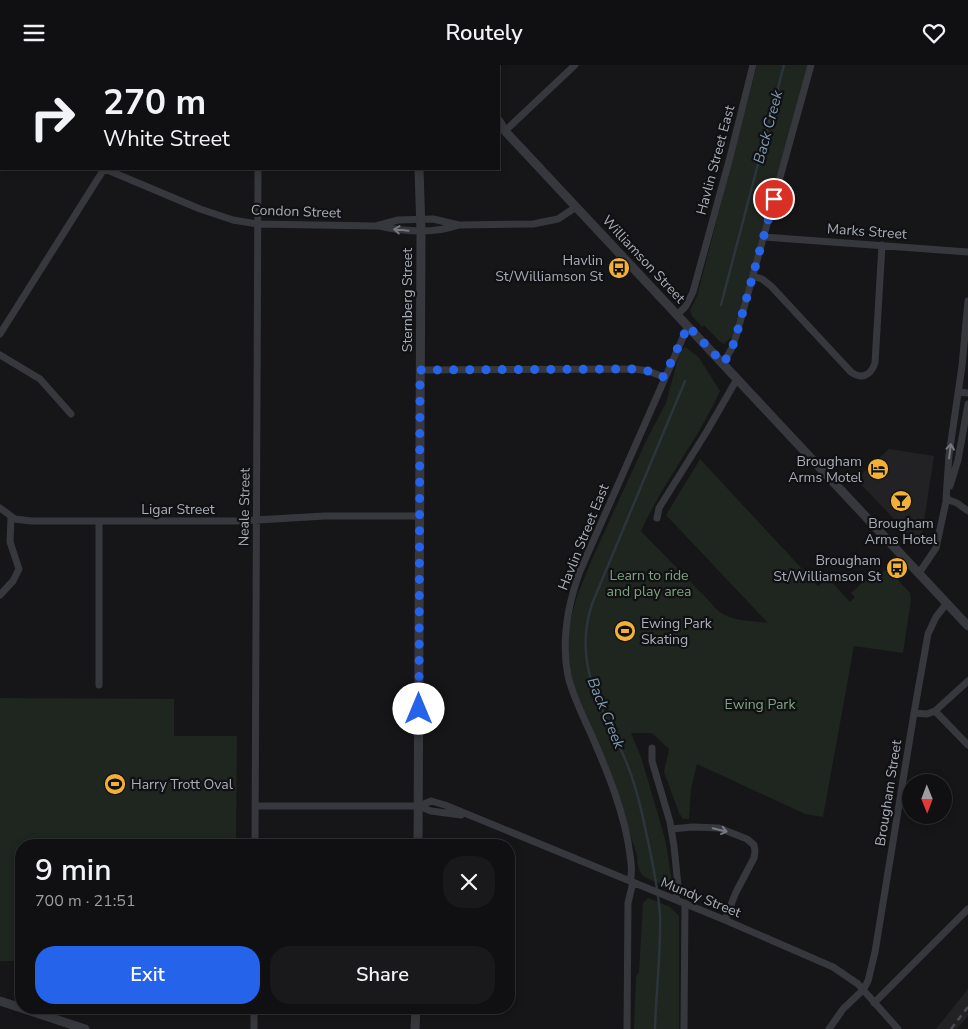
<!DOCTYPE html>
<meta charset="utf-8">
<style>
:root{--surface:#101012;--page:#19191b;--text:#f1f3f6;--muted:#9c9d9f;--line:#303032;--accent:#2563eb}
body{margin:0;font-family:"Nunito Sans",sans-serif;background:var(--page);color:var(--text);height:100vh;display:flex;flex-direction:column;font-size:19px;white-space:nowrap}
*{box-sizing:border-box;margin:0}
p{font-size:16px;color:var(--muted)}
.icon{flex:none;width:28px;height:28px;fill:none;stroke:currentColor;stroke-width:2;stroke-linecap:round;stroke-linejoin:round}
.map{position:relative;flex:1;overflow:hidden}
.panel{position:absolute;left:15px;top:774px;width:500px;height:175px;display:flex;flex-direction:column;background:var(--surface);border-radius:20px;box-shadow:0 2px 8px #0003,0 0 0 1px var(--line)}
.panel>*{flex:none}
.hud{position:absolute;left:0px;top:0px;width:500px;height:105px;box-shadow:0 2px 8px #0003,0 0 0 1px var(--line);background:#101012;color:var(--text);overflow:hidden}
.needle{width:32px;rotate:179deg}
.tools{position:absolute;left:902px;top:709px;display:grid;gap:10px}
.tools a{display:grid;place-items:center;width:50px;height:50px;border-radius:50%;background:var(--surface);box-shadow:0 2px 8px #0003,0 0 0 1px var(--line);font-size:25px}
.pin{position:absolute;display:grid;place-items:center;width:42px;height:42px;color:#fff;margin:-21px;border:2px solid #fff;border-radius:50%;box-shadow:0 1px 5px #0007}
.me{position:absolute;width:55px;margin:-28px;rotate:0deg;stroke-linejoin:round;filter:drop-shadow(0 0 4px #0008)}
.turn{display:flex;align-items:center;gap:18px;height:105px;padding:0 20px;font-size:22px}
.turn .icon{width:65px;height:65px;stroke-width:2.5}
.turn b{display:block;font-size:35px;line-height:42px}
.round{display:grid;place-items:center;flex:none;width:52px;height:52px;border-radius:20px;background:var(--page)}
.summary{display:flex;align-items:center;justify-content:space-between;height:85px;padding:0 20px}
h1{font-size:30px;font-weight:600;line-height:38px}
.action{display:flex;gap:10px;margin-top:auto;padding:10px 20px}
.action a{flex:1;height:58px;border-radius:20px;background:var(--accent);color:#fff;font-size:20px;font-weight:600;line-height:58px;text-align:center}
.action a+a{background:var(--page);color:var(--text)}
header{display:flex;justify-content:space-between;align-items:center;height:65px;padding:0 20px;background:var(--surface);font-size:22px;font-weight:600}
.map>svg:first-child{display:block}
.built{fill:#222225}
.green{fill:#1e261f}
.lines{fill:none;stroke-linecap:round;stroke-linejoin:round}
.stream{stroke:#2c353c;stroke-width:2.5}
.minor{stroke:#37383d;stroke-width:7}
.tertiary{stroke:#37383d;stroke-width:9}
.secondary{stroke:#45474d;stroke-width:10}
.rail{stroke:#4a4c52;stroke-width:2.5;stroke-dasharray:6 5;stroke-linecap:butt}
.oneway{stroke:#757881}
.route{stroke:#2563eb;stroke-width:9;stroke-dasharray:0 16.2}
.labels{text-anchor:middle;stroke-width:4.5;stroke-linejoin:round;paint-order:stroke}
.street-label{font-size:14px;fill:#a8adb8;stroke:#111113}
.poi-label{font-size:14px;fill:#a8adb8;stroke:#111113;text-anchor:end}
.park-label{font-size:14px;fill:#7fa381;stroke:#111113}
.water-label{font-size:15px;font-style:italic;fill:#7f9bb3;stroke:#111113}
</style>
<header><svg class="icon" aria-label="menu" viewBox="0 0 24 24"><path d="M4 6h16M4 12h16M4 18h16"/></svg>Routely<svg class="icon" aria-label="heart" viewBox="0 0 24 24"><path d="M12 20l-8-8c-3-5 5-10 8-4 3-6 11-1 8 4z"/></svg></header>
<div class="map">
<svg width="968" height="964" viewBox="0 0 968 964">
<rect width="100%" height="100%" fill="#161618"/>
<path class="built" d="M889,384L934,391L921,476L918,479L856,414Z
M968,924V951L957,964H936Z"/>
<path class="green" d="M757,0H808L732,272L724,279L719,276L704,260L702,262L692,251L690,245L697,231Z
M686,282L699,293L720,326C698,375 663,417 641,466L712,539C725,557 747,555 768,558L666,450L700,394L818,521L828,513L850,537L855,532L851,528L875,506L880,510L887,503L910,528L911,535L903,588L854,581L823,752L805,749L697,699L691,724L689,754H683L679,748L664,707L669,684L652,668H631L641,692L657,746L666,778L672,818L664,820C644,812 638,814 637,790L609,706L578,634L570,608L567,569L577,531L592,494L646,376L666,338L679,290L682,284Z
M0,633L174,634V671H237L236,780H21V896H0Z
M648,833L670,842L679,851V964H634L636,911L639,907L643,838Z"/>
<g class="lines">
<path class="stream" d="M721,240L784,0
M655,964C656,926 661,888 660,850C658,823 652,794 646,767C641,742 635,717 625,694C602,641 572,600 592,539L685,316"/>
<path class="minor" d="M257,0V1
M0,43L1,44
M505,66L575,0
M105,104L200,144L233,155L258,159L376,161L398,155L433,154L459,160L533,159L558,154L576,142
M379,161C406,167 433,169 459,160
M764,172L968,187
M753,211L762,214L771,221L851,307C862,315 871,310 875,298L882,180
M677,250L686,241L693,227L729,96L753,0
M0,269L104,104
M0,290L40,314L71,349
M723,298L732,283L737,268L811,0
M420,305L635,304L648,306L664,312
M959,327L968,328
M950,421L958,395L968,339
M946,434L949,390L962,301L968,236
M946,434L957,438L968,446
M0,443L15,454L31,456H239L325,451H420
M657,453L659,443L707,366L737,314
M919,508L936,483L947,432
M0,530L13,516L19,504L10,477L11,452
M99,620V456
M935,646L968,680
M914,648L927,649L935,646L968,616
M652,683V696L670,757L674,781L678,821L676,835
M255,741H419L431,746L461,750
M419,741L431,736L445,740L725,855L833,902L858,919L898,964
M671,764L693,762L719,763L747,774L754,780L755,786L754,793L736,827L725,855
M255,780L258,104
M630,816C633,807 631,798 630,790C625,749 608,708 592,671C583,651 573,632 568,611C561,576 568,539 580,506L688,261
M874,938L968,844
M254,964V942
M627,964L628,838L633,817
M684,964L685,838
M829,964L843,944L863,925L868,916L875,887L914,648L928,569L936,552L947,538"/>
<path class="tertiary" d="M457,0V1
M499,56L505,66L968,561
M418,780L421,166L419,104
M0,936L85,964
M415,964L416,942"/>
<path class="secondary" d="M422,0L423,1
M451,1L452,0"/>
<path class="rail" d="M951,964L968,942"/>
</g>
<defs><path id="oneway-shaft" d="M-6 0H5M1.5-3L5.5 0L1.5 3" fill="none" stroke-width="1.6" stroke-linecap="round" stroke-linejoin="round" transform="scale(1.25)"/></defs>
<g class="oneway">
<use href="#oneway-shaft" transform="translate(401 165) rotate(-174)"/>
<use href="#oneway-shaft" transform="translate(950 386) rotate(-83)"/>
<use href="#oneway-shaft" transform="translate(720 765) rotate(13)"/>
</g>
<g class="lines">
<path class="route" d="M419,644L420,305L635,304L648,306L664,312L688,261L723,298L729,290L735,275L774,134"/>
</g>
<defs>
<g id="bus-disc" transform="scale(1.125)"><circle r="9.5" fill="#f2b134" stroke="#111113"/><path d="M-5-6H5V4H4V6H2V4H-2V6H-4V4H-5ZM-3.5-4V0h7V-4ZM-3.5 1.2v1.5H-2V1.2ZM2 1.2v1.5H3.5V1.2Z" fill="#111"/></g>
<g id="hotel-disc" transform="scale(1.125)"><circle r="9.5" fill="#f2b134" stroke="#111113"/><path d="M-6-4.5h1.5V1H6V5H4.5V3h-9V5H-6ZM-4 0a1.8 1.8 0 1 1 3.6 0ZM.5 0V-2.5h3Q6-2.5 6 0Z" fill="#111"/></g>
<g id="bar-disc" transform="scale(1.125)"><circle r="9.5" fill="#f2b134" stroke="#111113"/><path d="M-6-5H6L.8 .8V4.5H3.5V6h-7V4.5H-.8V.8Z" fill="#111"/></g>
<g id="stadium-disc" transform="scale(1.125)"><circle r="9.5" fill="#f2b134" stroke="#111113"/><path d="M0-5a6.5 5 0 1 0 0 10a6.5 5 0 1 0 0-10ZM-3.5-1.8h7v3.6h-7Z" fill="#111"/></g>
</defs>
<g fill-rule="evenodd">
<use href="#bus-disc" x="619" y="203"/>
<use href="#hotel-disc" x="878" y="404"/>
<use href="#bar-disc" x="901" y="436"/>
<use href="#bus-disc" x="897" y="503"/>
<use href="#stadium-disc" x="625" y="566"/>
<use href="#stadium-disc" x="115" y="719"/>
</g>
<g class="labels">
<g class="street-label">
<text transform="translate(715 95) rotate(-75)" y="5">Havlin Street East</text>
<text transform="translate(296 146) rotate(2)" y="5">Condon Street</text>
<text transform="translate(867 166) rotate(4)" y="5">Marks Street</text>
<text transform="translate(644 194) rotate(47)" y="5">Williamson Street</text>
<text transform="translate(407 235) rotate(-90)" y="5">Sternberg Street</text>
<text transform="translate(244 442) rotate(-89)" y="5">Neale Street</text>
<text x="178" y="449">Ligar Street</text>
<text transform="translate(583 472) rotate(-68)" y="5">Havlin Street East</text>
<text transform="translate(888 728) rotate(-81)" y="5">Brougham Street</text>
<text transform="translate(701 832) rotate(22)" y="5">Mundy Street</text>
</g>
<g class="poi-label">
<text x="603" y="200">Havlin<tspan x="603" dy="16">St/Williamson St</tspan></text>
<text x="862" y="401">Brougham<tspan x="862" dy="16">Arms Motel</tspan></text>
<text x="901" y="463" text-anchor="middle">Brougham<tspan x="901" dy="16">Arms Hotel</tspan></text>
<text x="881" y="500">Brougham<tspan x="881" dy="16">St/Williamson St</tspan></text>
<text x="641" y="563" text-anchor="start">Ewing Park<tspan x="641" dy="16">Skating</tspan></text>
<text x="131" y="724" text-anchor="start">Harry Trott Oval</text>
</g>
<g class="park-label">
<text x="649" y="515">Learn to ride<tspan x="649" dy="16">and play area</tspan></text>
<text x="760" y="644">Ewing Park</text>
</g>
<g class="water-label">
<text transform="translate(768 62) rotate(-75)" y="5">Back Creek</text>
<text transform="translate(606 648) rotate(68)" y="5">Back Creek</text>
</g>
</g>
</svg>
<div class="tools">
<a><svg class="needle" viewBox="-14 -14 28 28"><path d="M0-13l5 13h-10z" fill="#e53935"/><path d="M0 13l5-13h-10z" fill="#9c9d9f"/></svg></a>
</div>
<div class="pin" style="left:774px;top:134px;background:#d93025"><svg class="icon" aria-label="arrive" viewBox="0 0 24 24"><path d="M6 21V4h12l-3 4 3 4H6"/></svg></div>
<svg class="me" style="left:419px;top:644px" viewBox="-20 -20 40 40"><circle r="19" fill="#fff"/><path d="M0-13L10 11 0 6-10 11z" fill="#2563eb"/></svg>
<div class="hud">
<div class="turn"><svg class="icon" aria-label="right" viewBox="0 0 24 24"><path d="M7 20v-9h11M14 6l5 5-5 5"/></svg><div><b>270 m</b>White Street</div></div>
</div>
<section class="panel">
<div class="summary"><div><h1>9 min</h1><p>700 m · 21:51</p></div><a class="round"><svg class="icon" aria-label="close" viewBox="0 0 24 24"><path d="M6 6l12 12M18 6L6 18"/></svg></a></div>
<div class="action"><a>Exit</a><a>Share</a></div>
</section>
</div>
